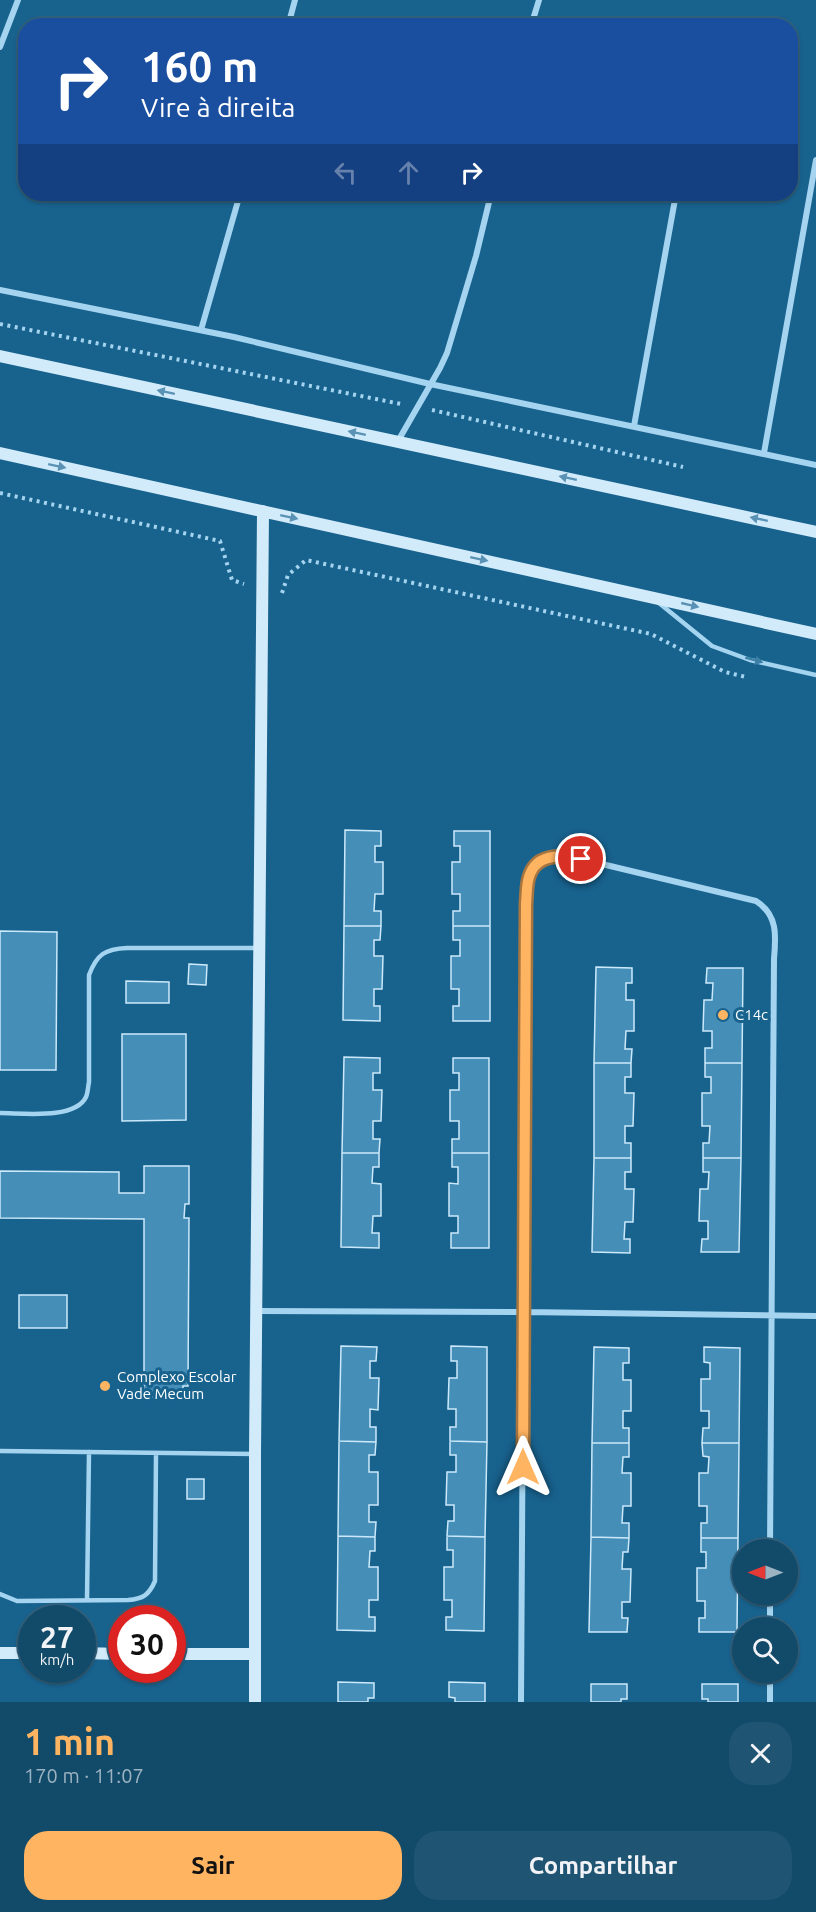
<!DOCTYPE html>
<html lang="pt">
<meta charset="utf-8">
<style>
:root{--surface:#124a6a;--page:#1f5472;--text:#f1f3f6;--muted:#9cb3c1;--line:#31627e;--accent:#ffb462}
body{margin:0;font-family:Ubuntu,sans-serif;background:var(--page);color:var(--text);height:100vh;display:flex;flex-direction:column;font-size:22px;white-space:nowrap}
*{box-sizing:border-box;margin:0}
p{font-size:20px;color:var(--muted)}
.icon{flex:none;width:33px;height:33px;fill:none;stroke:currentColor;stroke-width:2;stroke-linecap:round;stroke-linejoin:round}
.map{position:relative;height:1702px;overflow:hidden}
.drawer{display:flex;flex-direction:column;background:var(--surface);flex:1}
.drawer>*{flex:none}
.hud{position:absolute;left:18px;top:18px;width:780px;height:183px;border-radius:24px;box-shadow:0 2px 4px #0004,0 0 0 2px var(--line);background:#1a4fa0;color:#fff;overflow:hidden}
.needle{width:39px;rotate:270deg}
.controls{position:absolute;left:732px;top:1539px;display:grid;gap:12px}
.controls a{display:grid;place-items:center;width:66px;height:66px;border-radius:50%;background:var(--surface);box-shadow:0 2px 4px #0004,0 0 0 2px var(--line);font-size:30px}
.speed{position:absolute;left:18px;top:1605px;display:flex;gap:12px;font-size:30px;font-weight:700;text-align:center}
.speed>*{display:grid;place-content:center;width:78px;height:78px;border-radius:50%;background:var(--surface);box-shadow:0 2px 4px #0004,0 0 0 2px var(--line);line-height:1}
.speed small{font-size:15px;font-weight:400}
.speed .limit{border:9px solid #d22;background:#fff;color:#111}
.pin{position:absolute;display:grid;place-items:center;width:51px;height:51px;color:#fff;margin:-26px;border:3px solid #fff;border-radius:50%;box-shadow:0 2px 6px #0007}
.me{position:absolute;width:66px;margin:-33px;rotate:0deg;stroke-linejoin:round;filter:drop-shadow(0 0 4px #0008)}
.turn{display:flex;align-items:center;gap:21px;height:126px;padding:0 24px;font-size:27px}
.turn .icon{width:78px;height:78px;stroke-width:2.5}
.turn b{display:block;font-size:42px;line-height:51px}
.lanes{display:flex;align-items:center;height:57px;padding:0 24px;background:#0003;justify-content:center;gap:30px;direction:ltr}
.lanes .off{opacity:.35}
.round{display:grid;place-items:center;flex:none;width:63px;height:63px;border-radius:24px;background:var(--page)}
.head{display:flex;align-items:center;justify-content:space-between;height:102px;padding:0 24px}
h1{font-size:36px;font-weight:600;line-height:45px;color:var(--accent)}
.primary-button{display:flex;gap:12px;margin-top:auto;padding:12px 24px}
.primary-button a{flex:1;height:69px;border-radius:24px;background:var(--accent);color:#111;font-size:24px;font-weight:600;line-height:69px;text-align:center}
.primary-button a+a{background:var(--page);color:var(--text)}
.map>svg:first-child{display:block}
.building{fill:#458eb8;stroke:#cbe9fa;stroke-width:1.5}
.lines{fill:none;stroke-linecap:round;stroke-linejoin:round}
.path{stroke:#a4d4ef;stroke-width:4;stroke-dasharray:3 4.5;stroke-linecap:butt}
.lane{stroke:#a4d4ef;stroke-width:4.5}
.street{stroke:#a4d4ef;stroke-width:6}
.secondary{stroke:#d2ebfa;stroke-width:12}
.oneway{fill:#5992b4}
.oneway2{fill:#3b7ea6}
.route-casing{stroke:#a67540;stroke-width:15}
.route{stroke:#ffb462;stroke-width:10}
.poi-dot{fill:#ffb462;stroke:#18628e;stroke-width:2}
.labels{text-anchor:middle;stroke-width:6;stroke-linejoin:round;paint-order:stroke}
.poi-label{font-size:15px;fill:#fff;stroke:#18628e;text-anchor:start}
</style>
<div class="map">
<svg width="816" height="1702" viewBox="0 0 816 1702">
<rect width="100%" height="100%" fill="#18628e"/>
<path class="building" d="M345,830L381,831V846H375V862H383V894H375L374,911H381V926H344Z
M454,831H490V926H453V911H460V894H452V862H460V846H454Z
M344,926H381L380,940H374V956H383L382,989H374V1006H380V1021L343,1020Z
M453,926H490V1021H453V1006H459V989H451V956H460V940H453Z
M0,931L57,932L56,1070H0Z
M189,964L207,965L206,985L188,984Z
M596,967L632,968V983H626V1000H634V1031H626L625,1049H632L631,1063H594Z
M707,968H743L742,1063H705V1048H712V1031H703L704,1000H712L713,983H706Z
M126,981L169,982V1003H126Z
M122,1034H186V1120L122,1121Z
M344,1057L380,1058V1073H373V1090H382L381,1121H373V1139H380L379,1153H342Z
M453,1058H489V1153H452V1139H459V1121H450V1090H459V1073H453Z
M594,1063H631V1077H625V1093H634L633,1126H625V1143H631V1158H594Z
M705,1063H742L741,1158H703V1143H709L710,1126H702V1093H711V1077H705Z
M342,1153H379V1167H373L372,1183L381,1184V1216H373L372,1233H379V1248L341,1247Z
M452,1153H489V1248H451V1233H458V1216H449V1183L458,1184V1167H452Z
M594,1158H631V1172H625V1189H634L633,1222H625L624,1239H630V1253L592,1252Z
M703,1158H741L739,1252H701L702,1239H708V1221H699L700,1189H708L709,1172H703Z
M144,1166H189V1204H185L184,1218H189L188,1386H183V1397H144V1219L0,1218V1171L119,1172V1193H144Z
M19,1295H67V1328H19Z
M341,1346L377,1347L376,1361H370V1378H379L378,1410L370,1409V1427H376V1442L339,1441Z
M451,1346L487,1347V1442L450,1441V1427H456V1409H448L449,1378H457V1361H451Z
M594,1347L629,1348V1363H623V1380H631V1411H623V1428H629V1443H592Z
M704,1347L740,1348L739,1443H702L703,1428H709V1411H701V1379H710V1363L704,1362Z
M339,1441L376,1442L375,1455H369V1472H378V1505H369V1522H376L375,1537L338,1536Z
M450,1441L487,1442L485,1537L447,1536L448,1521H454V1505H446L447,1472H456V1455H450Z
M592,1443H629V1457H623L622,1473H631V1506H623L622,1523H629V1538L591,1537Z
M702,1443H739L738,1538H701V1523H707V1506H699V1473H708L709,1457L703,1456Z
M187,1479H204V1499H187Z
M338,1536L375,1537V1551H370L369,1567H378V1600H369V1617H375V1631L337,1630Z
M447,1536L485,1537L484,1631L446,1630V1617H452V1600H444V1567H453V1550H447Z
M591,1537L629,1538L628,1552H623L622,1569H631L630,1602H622V1618H628L627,1632H589Z
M701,1538H738L737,1632H699V1618H705V1601H697V1568H706V1552H701Z
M338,1682L374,1683V1698H368V1702H338Z
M449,1682L485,1683V1702H455V1698L449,1697Z
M591,1684H627V1699H621V1702H591Z
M702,1684H738V1702H708V1699H702Z"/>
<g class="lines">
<path class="path" d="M0,324L401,404
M432,410L683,467
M0,493L220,541L232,580L244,584
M282,593L288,575L306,560L651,634L725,672L746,677"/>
<path class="lane" d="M659,603L712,646L750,660L816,675
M0,1113C22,1113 75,1120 86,1097C88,1093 88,1086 89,1082V975C97,954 105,949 127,948H258
M0,1451L255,1454
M0,1594L17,1601L128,1600C143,1599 149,1595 155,1581L156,1453
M87,1600L89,1452"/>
<path class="street" d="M288,26L295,0
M531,26L539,0
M0,47L18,0
M0,290L234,337L430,384L816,465
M201,330L240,194
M634,426L676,194
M398,441L440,368L447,353L476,256L491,194
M764,453L816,160
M257,1311L524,1312L816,1316
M770,1628V1594
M521,1702L526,904C529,863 538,850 581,859L756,901C778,915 776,936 774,959L770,1550
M770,1702V1672"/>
<path class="secondary" d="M0,356L816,532
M0,453L816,634
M0,1653H32
M82,1653L122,1654
M172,1654H254
M255,1702V1454L263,511"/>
</g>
<defs><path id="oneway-solid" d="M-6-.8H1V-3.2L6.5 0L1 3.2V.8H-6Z" transform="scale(1.5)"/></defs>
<g class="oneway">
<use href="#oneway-solid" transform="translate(166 392) rotate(-168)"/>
<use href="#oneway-solid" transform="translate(357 433) rotate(-168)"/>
<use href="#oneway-solid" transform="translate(57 466) rotate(12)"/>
<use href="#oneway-solid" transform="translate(568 478) rotate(-168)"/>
<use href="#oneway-solid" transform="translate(289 517) rotate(12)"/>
<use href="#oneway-solid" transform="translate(759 519) rotate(-168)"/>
<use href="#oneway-solid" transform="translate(479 559) rotate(12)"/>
<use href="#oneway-solid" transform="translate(690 605) rotate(13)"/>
</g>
<use class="oneway2" href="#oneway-solid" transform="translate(754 660) rotate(15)"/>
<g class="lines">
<g class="route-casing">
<path id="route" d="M523,1467L526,904C527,894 526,883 530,874C538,853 563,855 581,859"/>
</g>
<use href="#route" class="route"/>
</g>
<g class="poi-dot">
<circle cx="723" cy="1015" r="6"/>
<circle cx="105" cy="1386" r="6"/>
</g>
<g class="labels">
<g class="poi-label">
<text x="735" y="1020">C14c</text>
<text x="117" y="1382">Complexo Escolar<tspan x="117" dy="17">Vade Mecum</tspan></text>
</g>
</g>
</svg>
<div class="controls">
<a><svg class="needle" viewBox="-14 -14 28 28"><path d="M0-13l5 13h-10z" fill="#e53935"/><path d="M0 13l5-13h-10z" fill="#9cb3c1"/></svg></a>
<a><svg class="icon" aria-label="search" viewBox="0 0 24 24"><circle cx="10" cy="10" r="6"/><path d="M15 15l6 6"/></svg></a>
</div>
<div class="speed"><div>27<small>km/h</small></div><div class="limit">30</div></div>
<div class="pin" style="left:581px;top:859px;background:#d93025"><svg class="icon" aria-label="arrive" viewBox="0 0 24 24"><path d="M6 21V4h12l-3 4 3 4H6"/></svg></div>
<svg class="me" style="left:523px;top:1467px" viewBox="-20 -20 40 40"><path d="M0-17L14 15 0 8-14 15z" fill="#ffb462" stroke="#fff" stroke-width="4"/></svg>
<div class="hud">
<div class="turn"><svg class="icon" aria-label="right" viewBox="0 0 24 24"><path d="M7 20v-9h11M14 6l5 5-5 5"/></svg><div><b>160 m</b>Vire à direita</div></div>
<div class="lanes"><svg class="icon off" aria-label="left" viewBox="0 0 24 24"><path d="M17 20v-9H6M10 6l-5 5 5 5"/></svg><svg class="icon off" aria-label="ahead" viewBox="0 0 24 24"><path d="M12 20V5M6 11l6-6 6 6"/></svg><svg class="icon" aria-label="right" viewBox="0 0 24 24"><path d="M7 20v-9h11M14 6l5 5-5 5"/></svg></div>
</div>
</div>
<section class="drawer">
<div class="head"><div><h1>1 min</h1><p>170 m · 11:07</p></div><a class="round"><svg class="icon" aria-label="close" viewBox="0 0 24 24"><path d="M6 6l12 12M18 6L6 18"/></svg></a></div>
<div class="primary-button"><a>Sair</a><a>Compartilhar</a></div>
</section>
